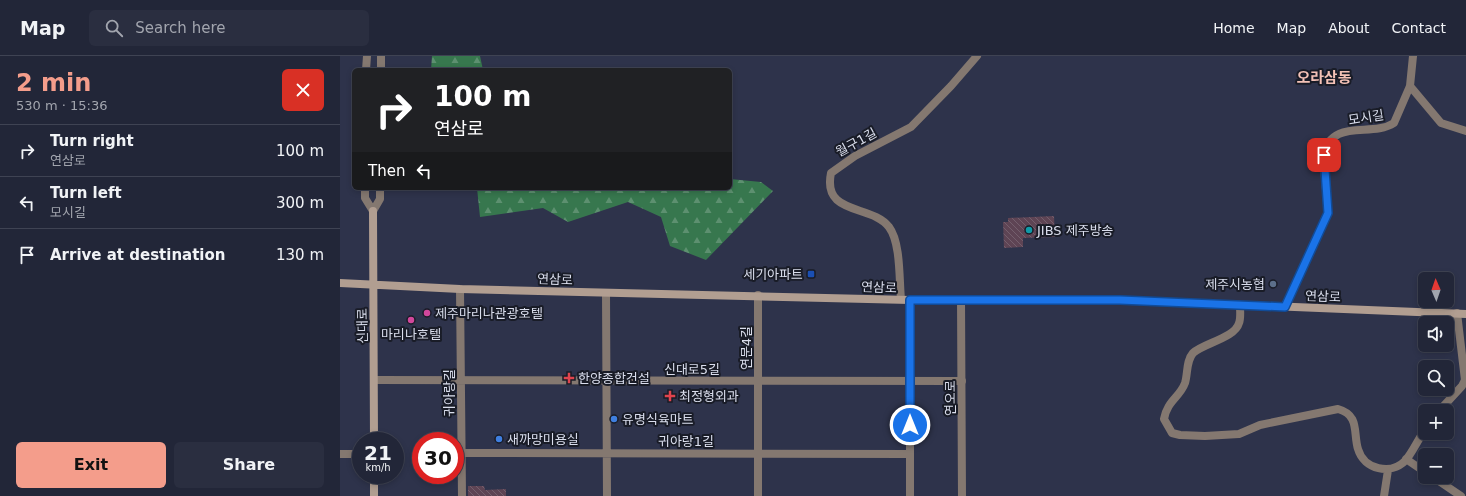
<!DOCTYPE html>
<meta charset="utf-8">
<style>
:root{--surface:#222638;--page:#2a2e40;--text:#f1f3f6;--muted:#a2a5ae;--line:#3f4353;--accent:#f49d8b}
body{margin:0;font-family:"DejaVu Sans","Noto Sans KR",sans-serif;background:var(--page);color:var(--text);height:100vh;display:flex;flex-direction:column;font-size:15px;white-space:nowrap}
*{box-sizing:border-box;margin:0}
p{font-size:13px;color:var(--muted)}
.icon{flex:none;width:22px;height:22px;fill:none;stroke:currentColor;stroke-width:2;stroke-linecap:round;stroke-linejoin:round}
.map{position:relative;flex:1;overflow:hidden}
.drawer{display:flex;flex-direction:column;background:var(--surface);width:340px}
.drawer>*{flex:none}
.hud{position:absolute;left:12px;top:12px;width:380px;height:122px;border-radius:6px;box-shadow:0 2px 6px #0003,0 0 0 1px var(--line);background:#202124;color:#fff;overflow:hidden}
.needle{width:26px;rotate:358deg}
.buttons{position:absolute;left:1078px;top:216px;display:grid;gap:8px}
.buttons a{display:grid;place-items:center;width:36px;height:36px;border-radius:6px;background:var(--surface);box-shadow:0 2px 6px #0003,0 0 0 1px var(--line);font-size:20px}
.speed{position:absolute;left:12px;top:376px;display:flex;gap:8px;font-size:20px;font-weight:700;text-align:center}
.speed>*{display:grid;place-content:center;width:52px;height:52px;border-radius:50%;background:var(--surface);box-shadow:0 2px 6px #0003,0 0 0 1px var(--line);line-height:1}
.speed small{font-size:10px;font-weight:400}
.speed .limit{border:6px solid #d22;background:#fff;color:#111}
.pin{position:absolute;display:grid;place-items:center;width:34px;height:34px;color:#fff;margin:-17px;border-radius:8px;box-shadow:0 2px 6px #0006}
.me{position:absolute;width:44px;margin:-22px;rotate:0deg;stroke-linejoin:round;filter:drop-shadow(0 0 3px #0008)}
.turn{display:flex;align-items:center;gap:14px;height:84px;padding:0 16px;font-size:18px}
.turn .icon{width:52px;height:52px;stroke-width:2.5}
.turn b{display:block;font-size:28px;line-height:34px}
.then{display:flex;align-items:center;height:38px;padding:0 16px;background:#0003;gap:8px;font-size:15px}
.round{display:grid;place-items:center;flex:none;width:42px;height:42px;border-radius:6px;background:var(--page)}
.head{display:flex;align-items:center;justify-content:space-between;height:68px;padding:0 16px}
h1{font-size:24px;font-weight:700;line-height:30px;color:var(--accent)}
.cta{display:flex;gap:8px;margin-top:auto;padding:8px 16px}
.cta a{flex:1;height:46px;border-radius:6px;background:var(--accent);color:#111;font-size:16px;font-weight:700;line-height:46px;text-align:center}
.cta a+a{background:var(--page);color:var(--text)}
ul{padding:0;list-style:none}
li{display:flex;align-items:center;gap:12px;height:52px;padding:0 16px;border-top:1px solid var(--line)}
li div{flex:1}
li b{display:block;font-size:15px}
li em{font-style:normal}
header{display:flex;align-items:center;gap:24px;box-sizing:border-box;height:56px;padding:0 20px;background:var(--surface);border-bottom:1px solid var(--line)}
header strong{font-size:19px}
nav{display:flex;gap:22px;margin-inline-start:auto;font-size:14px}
.search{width:280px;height:36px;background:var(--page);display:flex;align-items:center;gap:10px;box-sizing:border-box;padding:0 14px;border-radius:6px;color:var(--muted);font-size:15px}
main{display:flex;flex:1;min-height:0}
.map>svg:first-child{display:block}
.forest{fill:url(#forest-firs)}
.building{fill:url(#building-back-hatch)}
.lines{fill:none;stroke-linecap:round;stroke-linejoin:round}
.minor{stroke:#847870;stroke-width:8}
.tertiary{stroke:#847870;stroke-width:8}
.secondary{stroke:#b19e91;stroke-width:8}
.route-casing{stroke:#114b97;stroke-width:10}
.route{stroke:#1a73e8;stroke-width:7}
.culture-dot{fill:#0f9aa8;stroke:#191c27;stroke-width:1.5}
.transit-dot{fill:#1a4fb4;stroke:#191c27;stroke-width:1.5}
.service-dot{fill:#5c6f8a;stroke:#191c27;stroke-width:1.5}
.hotel-dot{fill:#d1479c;stroke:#191c27;stroke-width:1.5}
.health-dot{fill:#e0444e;stroke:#191c27;stroke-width:1.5}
.shop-dot{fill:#3f7fe0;stroke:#191c27;stroke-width:1.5}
.labels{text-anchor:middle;stroke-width:4;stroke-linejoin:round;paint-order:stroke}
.street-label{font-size:13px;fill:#dadeed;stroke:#191c27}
.poi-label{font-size:13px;fill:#dadeed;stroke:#191c27;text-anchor:start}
.quarter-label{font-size:15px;font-weight:bold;fill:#f4c2b7;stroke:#191c27}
</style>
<header>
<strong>Map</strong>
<div class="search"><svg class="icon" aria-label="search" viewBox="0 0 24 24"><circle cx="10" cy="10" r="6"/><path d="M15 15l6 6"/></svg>Search here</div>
<nav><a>Home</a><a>Map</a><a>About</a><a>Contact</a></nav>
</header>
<main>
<section class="drawer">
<div class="head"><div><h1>2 min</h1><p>530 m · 15:36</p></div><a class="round" style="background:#d93025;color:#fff"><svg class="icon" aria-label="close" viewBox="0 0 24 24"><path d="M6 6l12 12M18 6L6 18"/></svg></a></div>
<ul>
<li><svg class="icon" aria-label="right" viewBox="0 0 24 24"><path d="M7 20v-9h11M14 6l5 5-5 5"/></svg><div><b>Turn right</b><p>연삼로</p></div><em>100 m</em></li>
<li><svg class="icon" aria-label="left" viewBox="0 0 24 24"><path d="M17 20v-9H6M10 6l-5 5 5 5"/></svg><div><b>Turn left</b><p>모시길</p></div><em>300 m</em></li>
<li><svg class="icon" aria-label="arrive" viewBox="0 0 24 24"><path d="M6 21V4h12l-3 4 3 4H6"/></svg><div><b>Arrive at destination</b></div><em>130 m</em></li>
</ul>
<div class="cta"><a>Exit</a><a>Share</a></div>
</section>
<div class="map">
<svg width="1126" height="440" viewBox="0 0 1126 440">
<defs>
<pattern id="forest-firs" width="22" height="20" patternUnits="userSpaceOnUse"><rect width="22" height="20" fill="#37774e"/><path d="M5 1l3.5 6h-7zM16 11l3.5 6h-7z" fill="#5d9070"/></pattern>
<pattern id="building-back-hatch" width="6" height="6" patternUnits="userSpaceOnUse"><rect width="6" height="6" fill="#5e4454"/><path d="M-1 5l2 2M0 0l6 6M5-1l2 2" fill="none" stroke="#745f6d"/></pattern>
</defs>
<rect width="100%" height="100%" fill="#2e334b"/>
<path class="forest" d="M92,0H140L143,14H91Z
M390,123L421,126L433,135L366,204L330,190L321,161L288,146L228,166L203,152L140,161L137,132H390Z"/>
<path class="building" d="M714,160L715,181L683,182V191L664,192L663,166H668V162Z
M128,430H144L145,434L166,433V440H128Z"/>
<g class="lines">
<path class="minor" d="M1070,30L1101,67L1126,75
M120,233L122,440
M266,237L267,440
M561,243C559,224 561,187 549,171C532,148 482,160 491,117L515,100L571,71L611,30L637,0
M900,249C900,255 901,262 899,267C895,282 864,287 853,297C846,305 848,317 845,327C840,341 827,345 824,363L832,377L840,379L865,380L899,378L920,369L998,353C1020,359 1013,377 1018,393C1024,414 1051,419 1065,405C1073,396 1078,383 1085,374
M945,251L988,157L983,99C993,61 1031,82 1054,67L1070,30L1073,0
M35,324L622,325
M1099,355L1122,330L1125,324L1117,257
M122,397L570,398
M0,398H21
M1066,403L1085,416
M1093,421L1121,440
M570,440V244
M1044,440L1048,414"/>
<path class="tertiary" d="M26,14L27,0
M41,14V0
M25,132V142L33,155L40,143V132
M621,243L622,440
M418,440V239"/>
<path class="secondary" d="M33,155L34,385
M0,227L120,233L570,244H780L1126,258
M34,419V440"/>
</g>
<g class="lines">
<g class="route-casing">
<path id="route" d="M570,369V244H780L945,251L988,157L984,99"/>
</g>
<use href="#route" class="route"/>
</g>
<circle class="culture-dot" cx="689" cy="174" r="4"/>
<rect class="transit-dot" x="467" y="214" width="8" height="8" rx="2"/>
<circle class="service-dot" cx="933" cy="228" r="4"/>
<g class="hotel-dot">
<circle cx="87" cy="257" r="4"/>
<circle cx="71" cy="264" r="4"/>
</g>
<g class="health-dot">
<path d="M227 316h4v4h4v4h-4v4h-4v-4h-4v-4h4z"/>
<path d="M328 334h4v4h4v4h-4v4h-4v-4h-4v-4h4z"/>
</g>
<g class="shop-dot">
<circle cx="274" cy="363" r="4"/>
<circle cx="159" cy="383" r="4"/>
</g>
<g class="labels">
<g class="street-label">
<text transform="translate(1026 61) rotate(-9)" y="5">모시길</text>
<text transform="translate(516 86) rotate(-29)" y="5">월구1길</text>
<text transform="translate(215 223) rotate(2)" y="5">연삼로</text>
<text transform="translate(539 231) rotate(2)" y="5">연삼로</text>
<text transform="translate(983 240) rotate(2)" y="5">연삼로</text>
<text transform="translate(22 270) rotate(-91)" y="5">신대로</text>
<text transform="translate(406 292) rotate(-90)" y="5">연문4길</text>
<text x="352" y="318">신대로5길</text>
<text transform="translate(109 337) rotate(-90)" y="5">귀아랑길</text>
<text transform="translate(610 342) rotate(-90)" y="5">연오로</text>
<text x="346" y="390">귀아랑1길</text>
</g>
<g class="poi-label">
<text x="697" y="179">JIBS 제주방송</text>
<text x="463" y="223" text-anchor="end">세기아파트</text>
<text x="925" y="233" text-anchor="end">제주시농협</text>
<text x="95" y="262">제주마리나관광호텔</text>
<text x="71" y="283" text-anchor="middle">마리나호텔</text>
<text x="238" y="327">한양종합건설</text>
<text x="339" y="345">최정형외과</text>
<text x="282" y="368">유명식육마트</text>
<text x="167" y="388">새까망미용실</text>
</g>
<g class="quarter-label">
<text x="984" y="27">오라삼동</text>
</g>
</g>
</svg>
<div class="buttons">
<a><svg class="needle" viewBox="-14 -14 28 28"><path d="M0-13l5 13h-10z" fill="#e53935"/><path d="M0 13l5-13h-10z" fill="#a2a5ae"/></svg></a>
<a><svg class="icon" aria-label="sound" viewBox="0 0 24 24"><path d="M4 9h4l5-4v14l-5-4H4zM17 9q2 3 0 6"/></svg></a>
<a><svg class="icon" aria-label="search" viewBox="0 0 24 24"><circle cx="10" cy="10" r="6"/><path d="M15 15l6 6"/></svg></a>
<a>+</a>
<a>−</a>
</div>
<div class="speed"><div>21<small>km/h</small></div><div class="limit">30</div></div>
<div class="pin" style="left:984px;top:99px;background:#d93025"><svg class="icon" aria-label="arrive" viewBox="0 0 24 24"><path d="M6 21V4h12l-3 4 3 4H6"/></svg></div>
<svg class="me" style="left:570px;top:369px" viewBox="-20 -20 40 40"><circle r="17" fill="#1a73e8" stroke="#fff" stroke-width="3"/><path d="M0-11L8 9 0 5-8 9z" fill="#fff"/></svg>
<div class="hud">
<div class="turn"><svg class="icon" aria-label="right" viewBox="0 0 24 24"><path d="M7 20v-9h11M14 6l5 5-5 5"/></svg><div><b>100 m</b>연삼로</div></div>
<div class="then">Then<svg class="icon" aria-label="left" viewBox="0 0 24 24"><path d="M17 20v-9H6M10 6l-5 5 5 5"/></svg></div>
</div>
</div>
</main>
